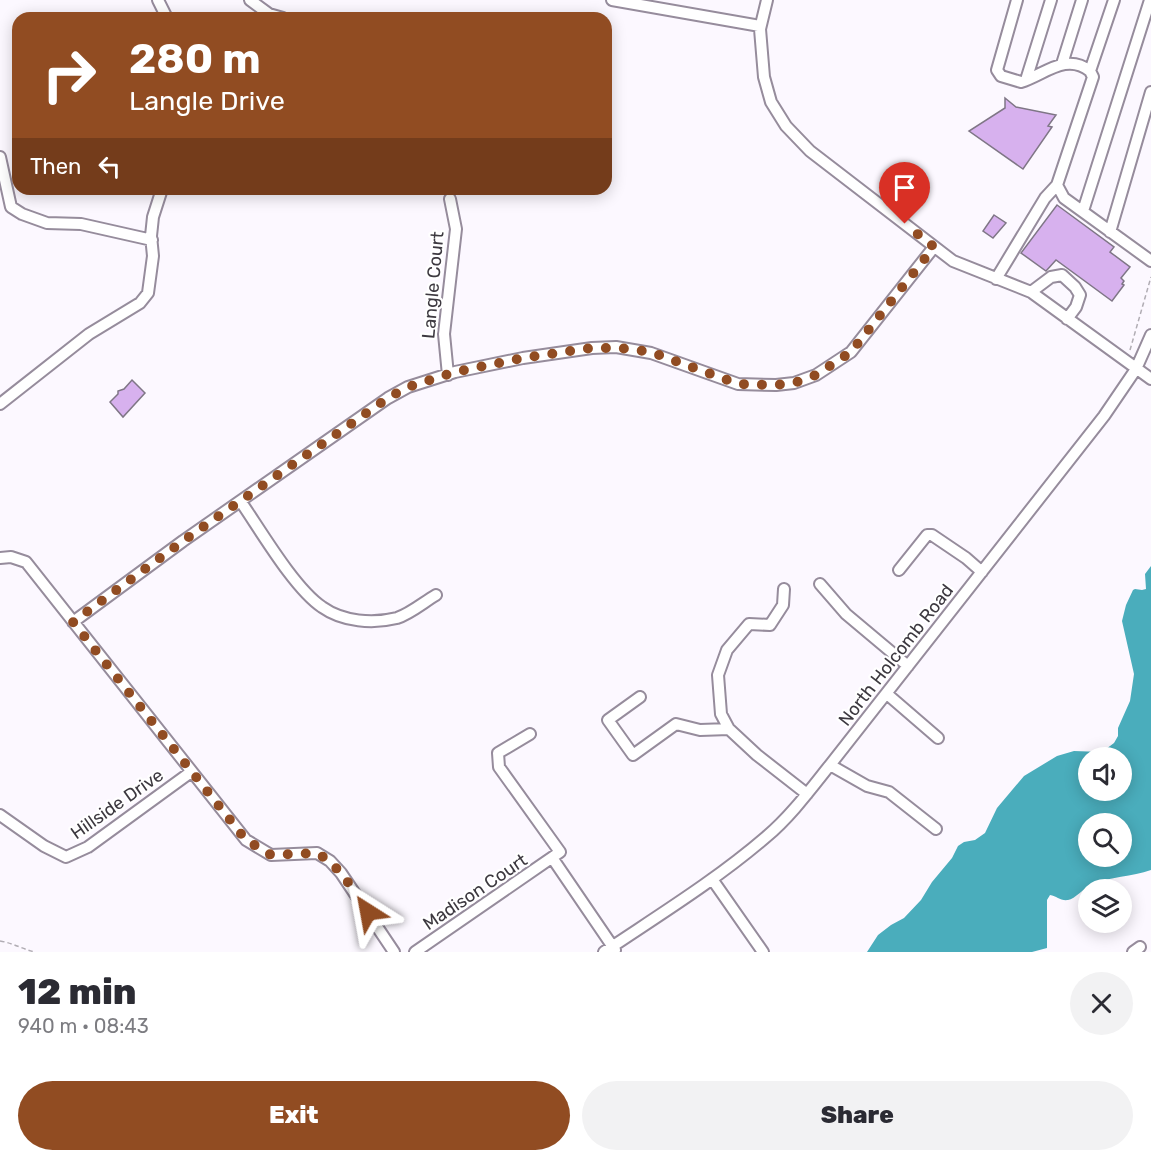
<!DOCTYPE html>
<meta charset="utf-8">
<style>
:root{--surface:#fff;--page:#f2f2f3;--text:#2b2b33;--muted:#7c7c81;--accent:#914c22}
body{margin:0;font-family:Rubik,sans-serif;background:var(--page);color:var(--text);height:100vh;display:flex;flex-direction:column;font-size:22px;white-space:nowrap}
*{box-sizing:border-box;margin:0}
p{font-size:20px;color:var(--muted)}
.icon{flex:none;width:33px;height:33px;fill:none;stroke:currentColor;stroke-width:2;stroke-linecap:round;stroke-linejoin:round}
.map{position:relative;height:952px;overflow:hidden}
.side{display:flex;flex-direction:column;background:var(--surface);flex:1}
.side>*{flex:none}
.banner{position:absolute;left:12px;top:12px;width:600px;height:183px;border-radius:18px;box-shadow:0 3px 15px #0003;background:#914c22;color:#fff;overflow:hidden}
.buttons{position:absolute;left:1078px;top:747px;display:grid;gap:12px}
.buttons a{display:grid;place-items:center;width:54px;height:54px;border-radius:50%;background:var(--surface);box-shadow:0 3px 15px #0003;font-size:30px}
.pin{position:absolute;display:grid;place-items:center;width:51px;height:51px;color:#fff;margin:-62px -26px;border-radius:50% 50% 50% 0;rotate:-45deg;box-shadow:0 0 6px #0007}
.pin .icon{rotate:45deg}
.me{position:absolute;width:66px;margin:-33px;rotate:326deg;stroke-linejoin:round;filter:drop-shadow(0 0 4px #0008)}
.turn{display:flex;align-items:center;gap:21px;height:126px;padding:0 18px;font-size:27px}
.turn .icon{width:78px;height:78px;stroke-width:2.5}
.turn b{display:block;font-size:42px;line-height:51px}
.then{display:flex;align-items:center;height:57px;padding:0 18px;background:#0003;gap:12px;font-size:22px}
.round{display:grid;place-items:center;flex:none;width:63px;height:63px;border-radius:32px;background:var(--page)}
.summary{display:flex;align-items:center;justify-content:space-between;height:102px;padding:0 18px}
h1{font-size:36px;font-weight:800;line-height:45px}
.cta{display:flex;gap:12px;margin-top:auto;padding:12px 18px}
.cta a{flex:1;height:69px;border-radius:36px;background:var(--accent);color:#fff;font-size:24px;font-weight:800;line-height:69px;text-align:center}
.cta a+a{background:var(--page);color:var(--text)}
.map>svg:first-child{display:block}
.water{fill:#4aadbc;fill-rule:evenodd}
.building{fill:#d7b1ee;stroke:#7f7686;stroke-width:1.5}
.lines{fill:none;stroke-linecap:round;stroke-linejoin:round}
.minor-casing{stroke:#968c9c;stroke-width:14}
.path{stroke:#b1adb4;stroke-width:1.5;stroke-dasharray:4.5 3;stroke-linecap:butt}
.minor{stroke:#fff;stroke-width:10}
.route{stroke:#914c22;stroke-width:10;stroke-dasharray:0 18}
.labels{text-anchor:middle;stroke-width:4.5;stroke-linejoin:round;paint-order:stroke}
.street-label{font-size:18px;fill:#3d3940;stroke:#fff}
</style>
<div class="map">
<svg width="1151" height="952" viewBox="0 0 1151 952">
<rect width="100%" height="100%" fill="#fcf8ff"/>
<path class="water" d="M1151,566V870C1132,877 1110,876 1091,885C1084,888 1075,899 1068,900C1060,901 1057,896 1050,895L1047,900V948L1032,952H867L878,935L891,925L904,918L921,900L932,882L952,858L958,846L964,842L975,840L985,833L997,808L1024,776L1057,756L1074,751L1102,752L1114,743L1118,736V728L1130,701L1134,674L1122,621L1126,605L1133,590L1135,589L1142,590L1146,589L1145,574ZM1089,758H1122V790H1089ZM1089,824H1122V856H1089Z"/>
<path class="building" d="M1005,98L1016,107L1056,115L1048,126L1052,127L1023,169L969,131L1005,108Z
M1057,205L1114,247L1110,252L1130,267L1121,278L1124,281L1122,284L1124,285L1112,301L1056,260L1046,271L1021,253Z
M994,215L1006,223L993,238L983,231Z
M132,380L145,393L123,417L110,402L118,394V391L124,389Z"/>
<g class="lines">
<g class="minor-casing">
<path id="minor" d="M158,0L167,18
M250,0L269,14L283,18
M612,0L760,26
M767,0L760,29L764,77L771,102L786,126L810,151L953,261L1031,292L1151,379
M1017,0L997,70L1001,76L1021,82C1044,75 1066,52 1090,71L1093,77L1057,185L1064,198L1151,261
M1062,64L1082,0
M1090,71L1114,0
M1026,80L1051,0
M0,157L11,207L22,214L47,223L81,224L152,240
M1083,211L1150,0
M1110,232L1151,92
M996,279L1045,198L1057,185
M1031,292L1051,277L1062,275L1075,287L1080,295L1076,307L1067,319
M448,375L444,334L456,229L450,199
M0,404L89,334L140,303L148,293L153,256L151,236L153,217L162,189
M241,502C261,531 294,588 322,607C343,622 373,624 397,618C410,614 424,602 436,595
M0,558L11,557L26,562L246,840L271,855L317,853L330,861L341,873L394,952
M899,570L927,535H932L966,558L982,572
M820,584L846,614L908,666
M784,589L783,605L770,625L749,624L727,650L718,675L721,714L729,729L757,755L807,794
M73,622L183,541L388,398L408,387L455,372L523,358L592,348L616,347L651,353L738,384L776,385L794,383L816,375L851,352L934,247
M887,694L938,738
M640,697L608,720L633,755L676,724L700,730L729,729
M830,765L867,786L889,792L936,829
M0,815L44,846L66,857L88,847L191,772
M553,859L615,950
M712,879L763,952
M415,952L560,852L499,767L498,753L530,734
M604,952C659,915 716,880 766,837C790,817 810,790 830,765L1104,416L1136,369L1151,335
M1133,952L1140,947"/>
</g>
<path class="path" d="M1130,350L1151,277
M0,941C13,943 22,949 35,952"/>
<use href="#minor" class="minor"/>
</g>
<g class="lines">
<path class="route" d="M368,912C353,890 341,867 317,853L271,855L246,840L73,622L183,541L388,398L408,387L455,372L523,358L591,348H620L651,352L738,384L776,385L794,383L816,375L851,352L934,247L905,224"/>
</g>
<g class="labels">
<g class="street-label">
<text transform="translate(433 285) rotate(-85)" y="6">Langle Court</text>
<text transform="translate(896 655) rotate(-52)" y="6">North Holcomb Road</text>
<text transform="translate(117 804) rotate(-35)" y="6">Hillside Drive</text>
<text transform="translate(475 892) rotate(-34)" y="6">Madison Court</text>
</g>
</g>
</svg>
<div class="buttons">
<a><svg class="icon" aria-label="sound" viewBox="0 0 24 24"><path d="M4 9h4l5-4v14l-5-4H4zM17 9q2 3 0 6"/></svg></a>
<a><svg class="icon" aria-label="search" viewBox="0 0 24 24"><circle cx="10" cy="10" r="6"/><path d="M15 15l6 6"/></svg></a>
<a><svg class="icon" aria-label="layers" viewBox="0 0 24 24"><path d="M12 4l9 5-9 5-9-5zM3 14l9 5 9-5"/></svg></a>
</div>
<div class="pin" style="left:905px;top:224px;background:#d93025"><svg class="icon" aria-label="arrive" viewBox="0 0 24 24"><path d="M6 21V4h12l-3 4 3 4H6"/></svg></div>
<svg class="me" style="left:368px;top:912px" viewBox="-20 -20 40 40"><path d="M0-17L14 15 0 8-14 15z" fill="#914c22" stroke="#fff" stroke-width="4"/></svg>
<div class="banner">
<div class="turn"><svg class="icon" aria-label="right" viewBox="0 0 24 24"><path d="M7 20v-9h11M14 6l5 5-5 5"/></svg><div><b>280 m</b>Langle Drive</div></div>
<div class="then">Then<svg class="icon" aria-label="left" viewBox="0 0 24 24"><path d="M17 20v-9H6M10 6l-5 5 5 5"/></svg></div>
</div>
</div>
<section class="side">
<div class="summary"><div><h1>12 min</h1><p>940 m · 08:43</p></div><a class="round"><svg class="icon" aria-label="close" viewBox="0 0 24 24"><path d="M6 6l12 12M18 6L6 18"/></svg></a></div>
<div class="cta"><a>Exit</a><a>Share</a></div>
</section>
